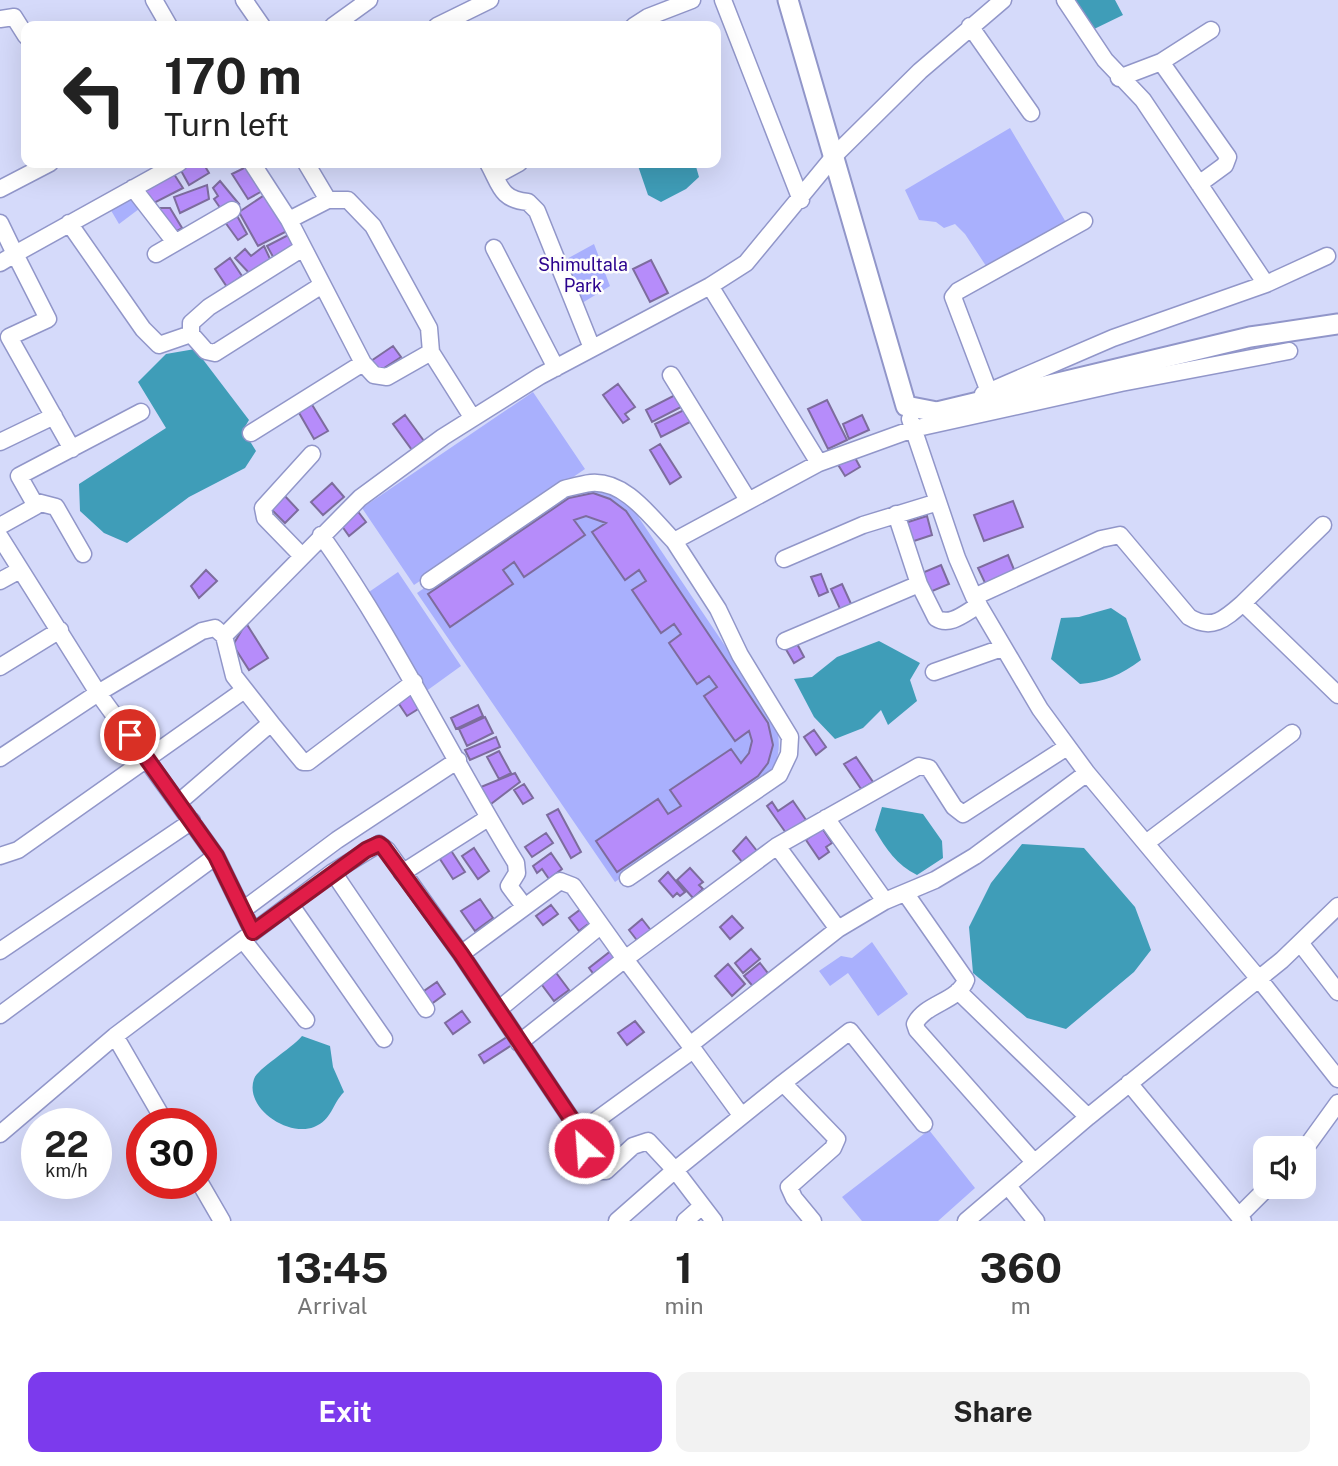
<!DOCTYPE html>
<style>
:root{--surface:#fff;--page:#f2f2f2;--text:#222;--muted:#767676;--accent:#7c3aed}
body{margin:0;font-family:"Public Sans",sans-serif;background:var(--page);color:var(--text);height:100vh;display:flex;flex-direction:column;font-size:26px;white-space:nowrap}
*{box-sizing:border-box;margin:0}
p{font-size:23px;color:var(--muted)}
.icon{flex:none;width:38px;height:38px;fill:none;stroke:currentColor;stroke-width:2;stroke-linecap:round;stroke-linejoin:round}
.map{position:relative;height:1221px;overflow:hidden}
.panel{display:flex;flex-direction:column;background:var(--surface);flex:1}
.panel>*{flex:none}
.guide{position:absolute;left:21px;top:21px;width:700px;height:147px;border-radius:14px;box-shadow:0 7px 28px #0002;background:#fff;color:var(--text);overflow:hidden}
.fabs{position:absolute;left:1253px;top:1136px;display:grid;gap:14px}
.fabs a{display:grid;place-items:center;width:63px;height:63px;border-radius:14px;background:var(--surface);box-shadow:0 7px 28px #0002;font-size:35px}
.speed{position:absolute;left:21px;top:1108px;display:flex;gap:14px;font-size:35px;font-weight:700;text-align:center}
.speed>*{display:grid;place-content:center;width:91px;height:91px;border-radius:50%;background:var(--surface);box-shadow:0 7px 28px #0002;line-height:1}
.speed small{font-size:18px;font-weight:400}
.speed .limit{border:10px solid #d22;background:#fff;color:#111}
.pin{position:absolute;display:grid;place-items:center;width:60px;height:60px;color:#fff;margin:-30px;border:4px solid #fff;border-radius:50%;box-shadow:0 2px 7px #0007}
.me{position:absolute;width:77px;margin:-38px;rotate:334deg;stroke-linejoin:round;filter:drop-shadow(0 0 5px #0008)}
.turn{display:flex;align-items:center;gap:24px;height:147px;padding:0 28px;font-size:32px}
.turn .icon{width:91px;height:91px;stroke-width:2.5}
.turn b{display:block;font-size:49px;line-height:60px}
.eta{display:flex;justify-content:space-evenly;align-items:center;height:119px;text-align:center}
.eta b{font-size:42px;font-weight:700;line-height:49px}
.primary-button{display:flex;gap:14px;margin-top:auto;padding:14px 28px}
.primary-button a{flex:1;height:80px;border-radius:14px;background:var(--accent);color:#fff;font-size:28px;font-weight:700;line-height:80px;text-align:center}
.primary-button a+a{background:var(--page);color:var(--text)}
.map>svg:first-child{display:block}
.green{fill:#a9b0fd}
.water{fill:#3f9db8}
.building{fill:#b68cfa;stroke:#7d6c9d;stroke-width:2}
.lines{fill:none;stroke-linecap:round;stroke-linejoin:round}
.minor-casing{stroke:#9196c9;stroke-width:19}
.major-casing{stroke:#9196c9;stroke-width:23}
.minor{stroke:#fff;stroke-width:16}
.major{stroke:#fff;stroke-width:19}
.route-casing{stroke:#92132f;stroke-width:18}
.route{stroke:#e11d48;stroke-width:12}
.labels{text-anchor:middle;stroke-width:5;stroke-linejoin:round;paint-order:stroke}
.park-label{font-size:18px;fill:#2b038e;stroke:#fdfdfd}
</style>
<div class="map">
<svg width="1338" height="1221" viewBox="0 0 1338 1221">
<rect width="100%" height="100%" fill="#d5dafa"/>
<path class="green" d="M1010,128L1067,224L988,269L965,234L955,224L944,228L936,222L919,220L905,190Z
M132,194L143,206L119,224L109,207Z
M594,244L610,286L574,308L554,266Z
M533,392L585,469L414,585L362,508Z
M591,486L613,491L631,506L775,720C781,743 781,758 767,779L615,882L417,593L564,492Z
M398,572L461,666L425,692L366,594Z
M872,942L908,994L878,1016L848,973L830,986L819,971L841,956L852,958Z
M929,1130L975,1188L938,1221H862L842,1197Z"/>
<path class="water" d="M1067,0H1115L1123,15L1090,31Z
M637,163H695L699,177L686,189L661,202L648,195Z
M195,349L249,420L243,430L256,451L245,468L189,497L127,543L104,533L80,511L79,484L166,428L138,382L166,354Z
M1111,608L1126,618L1141,660C1121,675 1104,682 1080,684L1051,659L1061,618L1079,617Z
M879,641L920,663L910,680L917,701L888,725L881,710L863,728L835,739L814,717L794,679L812,677L837,657Z
M882,807L923,814L942,841L943,858L917,875C897,865 886,849 875,830Z
M1022,844L1084,848L1135,907L1151,950L1134,972L1066,1029L1027,1018L973,973L969,927L991,883Z
M302,1036L330,1046L333,1067L344,1092C332,1104 332,1120 314,1127C288,1137 244,1108 254,1079C258,1068 290,1050 302,1036Z"/>
<path class="building" d="M187,163H203L209,173L189,185L179,167Z
M248,166L264,190L248,199L232,174Z
M172,171L183,188L152,204L143,187Z
M220,181L239,204L223,212L214,199L218,196L213,188Z
M207,185L209,199L180,213L174,197Z
M269,192L289,230L258,246L239,212Z
M155,208H170L182,228L173,233Z
M235,212L247,234L238,240L222,218Z
M292,233L300,247L276,262L267,246Z
M264,246L271,261L250,274L235,258L245,249L251,256Z
M230,258L242,276L227,287L215,269Z
M651,260L668,293L650,302L633,269Z
M393,346L401,357L378,372L371,361Z
M618,384L635,407L625,414L629,419L623,423L603,395Z
M677,394L683,406L652,422L646,410Z
M827,400L847,440L828,449L808,409Z
M311,403L328,431L314,439L298,411Z
M686,409L692,421L661,437L655,424Z
M405,415L424,441L412,450L393,424Z
M862,415L869,430L849,439L843,424Z
M660,444L681,477L670,484L650,450Z
M853,454L860,467L845,476L837,463Z
M332,483L344,497L323,515L311,502Z
M593,493L610,499L626,511L768,723L773,745L768,763L758,776L617,872L596,841L658,799L668,814L681,806L670,790L731,749L741,763L749,753L752,741L749,731L735,741L704,696L717,687L709,676L697,684L669,643L681,634L674,624L661,633L632,590L646,581L639,570L625,580L592,532L606,523L586,516L574,520L585,535L524,577L514,562L503,570L513,584L450,627L428,594L569,498Z
M283,494L298,510L285,523L269,507Z
M1013,501L1023,527L984,541L974,515Z
M356,509L366,522L349,536L339,522Z
M927,516L932,535L911,542L905,523Z
M1008,555L1015,572L986,585L978,568Z
M941,565L949,584L930,592L922,573Z
M206,570L217,581L199,598L191,586Z
M821,574L828,592L819,596L811,577Z
M842,584L852,606L841,611L831,589Z
M246,623L268,658L249,670L233,645Z
M795,640L804,657L794,663L784,646Z
M413,691L423,706L407,716L397,701Z
M478,705L483,716L456,729L451,718Z
M485,717L493,733L467,746L459,729Z
M814,730L826,747L816,755L804,737Z
M496,737L500,747L470,760L465,750Z
M499,751L511,773L499,779L487,757Z
M856,757L873,782L861,789L844,764Z
M515,773L520,782L487,807L476,789Z
M524,784L533,798L523,804L514,790Z
M793,801L806,820L786,833L767,806L772,802L778,811Z
M558,809L581,852L571,858L547,815Z
M822,828L832,843L826,847L829,852L819,859L806,840Z
M546,833L553,843L532,857L525,847Z
M746,837L757,851L742,862L733,851Z
M474,848L489,871L478,879L462,856Z
M450,849L465,872L453,879L438,856Z
M551,853L562,869L549,879L542,869L537,873L533,866Z
M690,868L703,882L699,885L703,889L693,898L677,880Z
M668,872L685,892L680,896L677,893L673,897L659,881Z
M480,899L493,918L475,931L461,911Z
M551,905L558,914L543,925L536,916Z
M581,909L594,925L589,928L587,925L579,931L569,918Z
M732,916L743,928L730,939L720,927Z
M642,919L653,933L639,943L629,930Z
M751,949L760,959L743,973L735,963Z
M612,950L618,958L595,976L589,968Z
M760,963L771,977L756,990L744,976Z
M728,964L745,984L732,996L715,976Z
M554,970L569,990L554,1001L539,981Z
M437,982L445,994L430,1005L421,993Z
M462,1011L470,1022L453,1034L445,1023Z
M635,1021L644,1032L627,1045L618,1033Z
M507,1037L512,1045L484,1063L479,1055Z"/>
<g class="lines">
<g class="minor-casing">
<path id="minor" d="M154,0L169,26
M244,0L262,26
M723,0L801,200
M0,19L14,17L26,36
M333,26L369,0
M437,26L490,0
M634,26L648,17L692,0
M970,26L1031,113
M1161,62L1228,157L1225,165L1199,184
M1119,78L1161,62L1211,30
M252,163L289,220L363,363
M488,163C500,184 500,200 528,202L537,211L592,348
M495,176L519,163
M133,188L174,241
M0,189L50,163
M328,200H348L373,226L429,328L431,352L472,417
M289,220L328,200L306,163
M0,223L15,254L0,263
M69,223L143,329L159,345L191,334L206,351L215,353L322,285
M494,248L556,368
M156,254L232,210
M1266,284L1327,256
M710,286L819,463
M191,334V323L209,307L303,248
M671,375L748,500
M989,392L953,297L958,291L1084,221
M983,394L1113,338L1266,284L1143,100L1105,60L1065,0
M910,419L957,558L974,597L1040,709L1087,773L1259,979L1338,1079
M251,433L363,363L374,375L387,377L431,352
M0,442L54,416
M72,449L9,337L48,319L15,254L179,163
M33,501L56,507L83,554
M896,514L919,584L936,618C950,627 965,613 979,605
M0,526L36,506L19,476L141,412
M321,535C395,639 449,754 516,863L517,873L509,886L524,906
M0,537L98,693L178,803
M301,555L265,518L263,508L312,454
M784,559L863,525L938,502
M0,581L20,570
M429,581L564,489C572,487 582,484 591,483C626,480 652,519 674,541
M974,597L1101,539L1120,535L1189,617C1212,631 1225,619 1243,603L1338,695
M1243,603L1323,525
M785,641L919,584
M0,667L60,630
M934,672L1002,648
M271,723L303,762H308L414,682
M1067,747L963,814L954,807L929,768L919,766L777,846L625,959L690,1045L838,929L885,901L935,880L975,856L1087,773
M0,758L98,693L202,631L215,628L224,636
M826,818L885,901
M1146,843L1292,733
M777,846L838,929
M0,856L18,850L243,691
M333,872L426,1009
M402,873L488,818
M628,878L779,775L789,754L790,737L740,655L718,609L674,541L819,463L913,429L1121,383L1289,351
M906,894L966,980C958,1002 925,1003 915,1024L917,1030L1034,1162
M290,904L384,1039
M243,910L337,840L458,760
M253,932L216,856L178,803L271,723L234,676L224,636L360,498L443,437L540,376L710,286L746,263L835,155L920,71L1003,0
M243,940L306,1020
M1301,944L1338,992
M0,951L192,821
M461,954L560,881L573,886L625,959L519,1043
M958,991L1088,1117
M498,1010L600,926
M0,1015L216,856
M115,1036L166,1124
M690,1045L741,1115
M1129,1083L1243,1221
M580,1132L693,1050
M0,1134L115,1036L333,872L379,844L387,850L461,954L580,1132L595,1171H606L633,1146L648,1141L675,1170L617,1221
M1304,1150L1338,1103
M200,1183L222,1221
M1008,1186L1036,1221
M1239,1216L1269,1186
M685,1221L702,1206
M714,1221L675,1170L783,1083
M813,1221L794,1198L789,1187L833,1148L837,1139L783,1083L850,1031L924,1124
M966,1221L1088,1117L1282,960L1338,906"/>
</g>
<g class="major-casing">
<path id="major" d="M788,0L906,406L937,412L1250,337L1338,324"/>
</g>
<use href="#minor" class="minor"/>
<use href="#major" class="major"/>
</g>
<g class="lines">
<g class="route-casing">
<path id="route" d="M130,735L216,856L253,932L366,850L379,844L383,847L461,954L580,1132L584,1148"/>
</g>
<use href="#route" class="route"/>
</g>
<g class="labels">
<g class="park-label">
<text x="583" y="271">Shimultala<tspan x="583" dy="21">Park</tspan></text>
</g>
</g>
</svg>
<div class="fabs">
<a><svg class="icon" aria-label="sound" viewBox="0 0 24 24"><path d="M4 9h4l5-4v14l-5-4H4zM17 9q2 3 0 6"/></svg></a>
</div>
<div class="speed"><div>22<small>km/h</small></div><div class="limit">30</div></div>
<div class="pin" style="left:130px;top:735px;background:#d93025"><svg class="icon" aria-label="arrive" viewBox="0 0 24 24"><path d="M6 21V4h12l-3 4 3 4H6"/></svg></div>
<svg class="me" style="left:584px;top:1148px" viewBox="-20 -20 40 40"><circle r="17" fill="#e11d48" stroke="#fff" stroke-width="3"/><path d="M0-11L8 9 0 5-8 9z" fill="#fff"/></svg>
<div class="guide">
<div class="turn"><svg class="icon" aria-label="left" viewBox="0 0 24 24"><path d="M17 20v-9H6M10 6l-5 5 5 5"/></svg><div><b>170 m</b>Turn left</div></div>
</div>
</div>
<section class="panel">
<div class="eta">
<div><b>13:45</b><p>Arrival</p></div>
<div><b>1</b><p>min</p></div>
<div><b>360</b><p>m</p></div>
</div>
<div class="primary-button"><a>Exit</a><a>Share</a></div>
</section>
